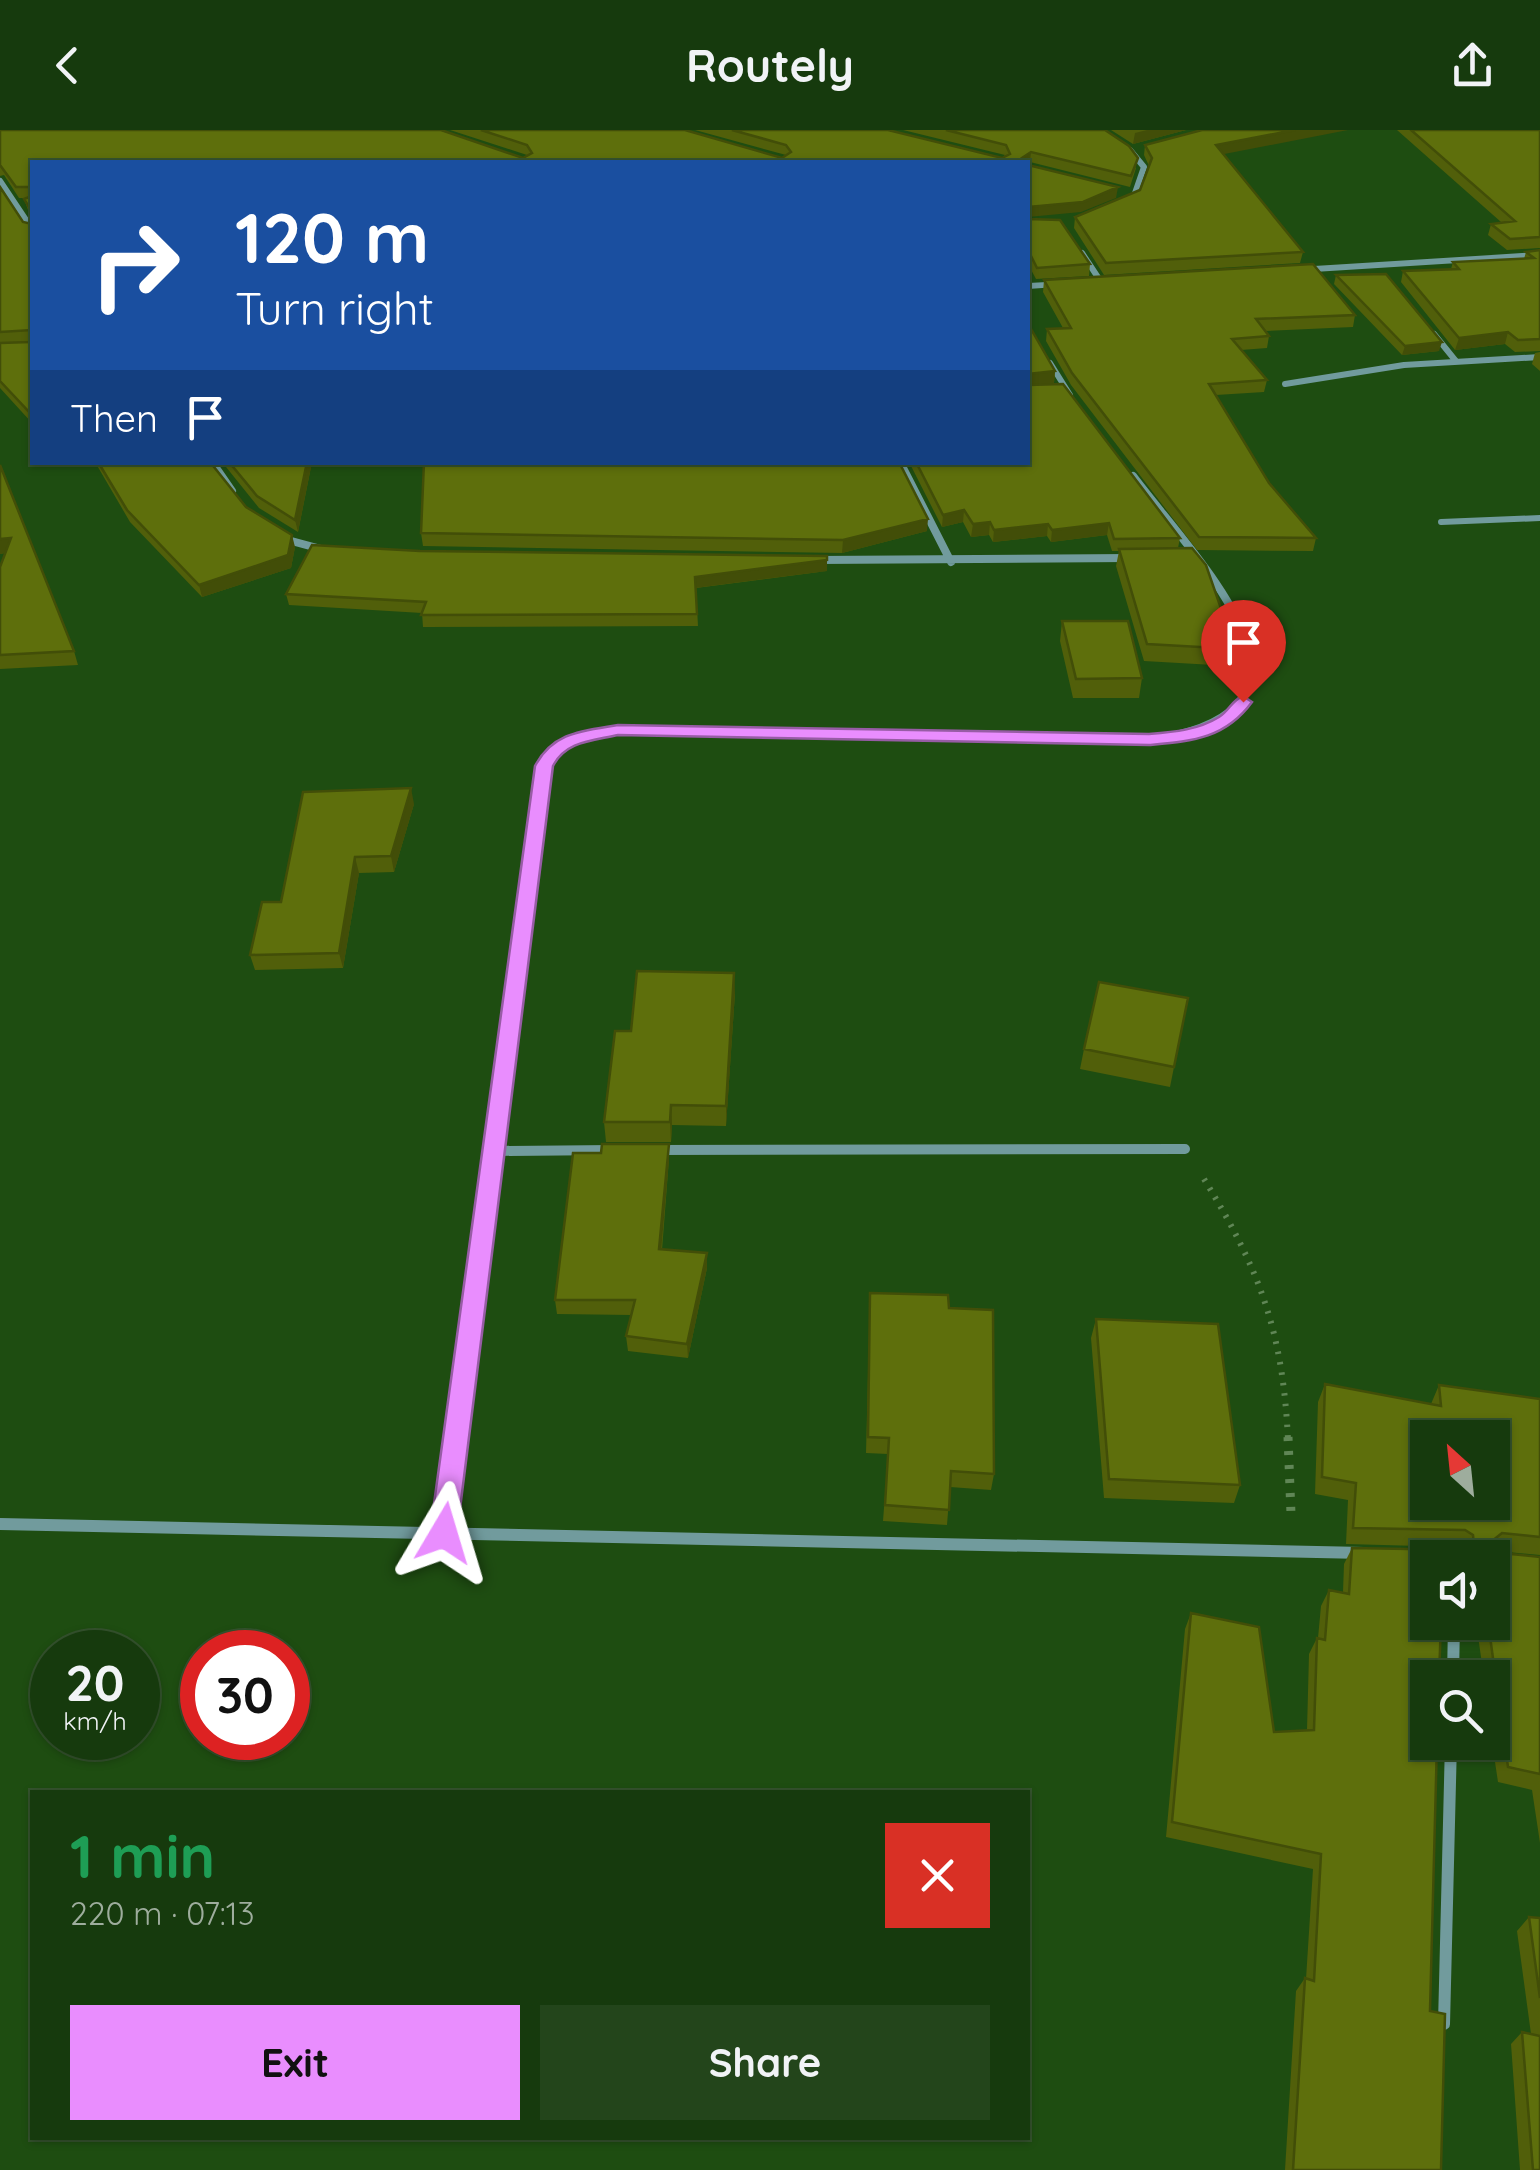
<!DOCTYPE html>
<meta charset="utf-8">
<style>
:root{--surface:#163a0d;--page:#23451b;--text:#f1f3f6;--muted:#9ead9d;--line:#35542e;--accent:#e98dfe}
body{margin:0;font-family:Quicksand,sans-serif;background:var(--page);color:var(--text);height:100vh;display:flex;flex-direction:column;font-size:38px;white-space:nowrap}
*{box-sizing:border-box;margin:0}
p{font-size:32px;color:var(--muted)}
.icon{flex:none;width:55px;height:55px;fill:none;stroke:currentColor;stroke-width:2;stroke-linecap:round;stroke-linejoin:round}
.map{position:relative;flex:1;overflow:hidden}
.side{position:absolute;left:30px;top:1660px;width:1000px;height:350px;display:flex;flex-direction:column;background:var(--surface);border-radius:0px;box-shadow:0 2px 8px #0004,0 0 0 2px var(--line)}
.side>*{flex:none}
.top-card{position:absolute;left:30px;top:30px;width:1000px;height:305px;border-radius:0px;box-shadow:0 2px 8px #0004,0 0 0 2px var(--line);background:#1a4fa0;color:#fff;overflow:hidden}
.needle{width:65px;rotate:333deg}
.buttons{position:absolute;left:1410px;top:1290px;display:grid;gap:20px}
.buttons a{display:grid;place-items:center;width:100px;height:100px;border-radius:0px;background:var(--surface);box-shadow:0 2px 8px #0004,0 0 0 2px var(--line);font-size:50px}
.speed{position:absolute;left:30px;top:1500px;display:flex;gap:20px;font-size:50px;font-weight:700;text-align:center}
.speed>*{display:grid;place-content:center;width:130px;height:130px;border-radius:50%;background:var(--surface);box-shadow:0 2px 8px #0004,0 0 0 2px var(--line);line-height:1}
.speed small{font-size:25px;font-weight:400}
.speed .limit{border:15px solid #d22;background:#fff;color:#111}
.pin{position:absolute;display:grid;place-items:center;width:85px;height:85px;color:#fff;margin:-102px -42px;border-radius:50% 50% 50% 0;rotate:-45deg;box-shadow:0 0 10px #0007}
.pin .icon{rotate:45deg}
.me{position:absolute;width:110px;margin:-55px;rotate:7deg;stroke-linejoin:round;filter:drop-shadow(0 0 8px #0008)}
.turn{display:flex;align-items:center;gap:35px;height:210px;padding:0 40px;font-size:45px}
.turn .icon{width:130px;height:130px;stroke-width:2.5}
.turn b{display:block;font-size:70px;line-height:85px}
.then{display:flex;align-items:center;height:95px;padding:0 40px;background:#0003;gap:20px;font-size:38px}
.round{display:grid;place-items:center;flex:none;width:105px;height:105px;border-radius:0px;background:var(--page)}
.summary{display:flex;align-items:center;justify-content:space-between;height:170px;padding:0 40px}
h1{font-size:60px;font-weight:700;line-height:75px;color:#1e9e55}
.action{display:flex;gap:20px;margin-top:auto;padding:20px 40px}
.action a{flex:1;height:115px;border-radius:0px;background:var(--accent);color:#111;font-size:40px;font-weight:700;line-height:115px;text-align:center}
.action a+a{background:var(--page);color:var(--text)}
header{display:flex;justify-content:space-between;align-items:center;height:130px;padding:0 40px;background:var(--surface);font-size:45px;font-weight:700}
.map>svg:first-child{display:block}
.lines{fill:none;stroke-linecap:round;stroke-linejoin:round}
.path-far1{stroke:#608656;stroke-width:6;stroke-dasharray:2.5 8;stroke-linecap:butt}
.path{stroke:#608656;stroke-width:9;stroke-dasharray:4 10;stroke-linecap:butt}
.service{stroke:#719b9d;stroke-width:6}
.minor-far3{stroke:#719b9d;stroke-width:6}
.minor-far2{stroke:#719b9d;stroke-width:8}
.minor-far1{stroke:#719b9d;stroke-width:10}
.minor{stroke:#719b9d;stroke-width:12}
.tertiary{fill:#719b9d;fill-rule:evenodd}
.wall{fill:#515f0a}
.shaded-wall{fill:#424e08}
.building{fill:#5e6f0c;stroke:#424e08;stroke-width:2.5;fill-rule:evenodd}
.route{fill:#e98dfe;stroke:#975ca5;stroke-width:2.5}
</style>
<header><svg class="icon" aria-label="back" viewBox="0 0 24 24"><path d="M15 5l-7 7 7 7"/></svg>Routely<svg class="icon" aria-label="share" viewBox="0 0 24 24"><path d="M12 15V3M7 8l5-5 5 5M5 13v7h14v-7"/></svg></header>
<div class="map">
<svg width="1540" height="2040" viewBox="0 0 1540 2040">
<rect width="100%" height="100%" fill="#1e4d11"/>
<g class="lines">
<path class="path-far1" d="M1204,1049C1260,1140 1283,1202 1288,1310"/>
<path class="path" d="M1288,1307L1291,1384"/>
<path class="service" d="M1441,392L1540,388"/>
<path class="minor-far3" d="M0,51L32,99
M1129,69L1134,66L1144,37L1130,20
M1082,123L1101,152
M1434,204L1455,230
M1050,233L1070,265
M1285,254L1404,235L1540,227"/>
<path class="minor-far2" d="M212,332L232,361
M900,332L951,432
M284,409L321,419
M817,430L1130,428
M529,752C532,726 536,700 539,674C547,616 559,606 618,600L1149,610C1353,581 1198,433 1133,346"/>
<path class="minor-far1" d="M655,1020L1185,1019
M494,1021L613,1020
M456,1310L529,749"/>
<path class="minor" d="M0,1394L1364,1423
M444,1403L456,1307
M1453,1548L1454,1492
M1444,1894L1451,1612"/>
<path class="tertiary" d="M1540,122V128L1298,143L1293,140L1298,137Z
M1067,151L1071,152V156L1028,159V153Z"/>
</g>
<path class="wall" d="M0,0L523,28L527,25L450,0H685L782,28L786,25L695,0H888L1002,28L1005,25L903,0H1105L1136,38L1130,57L1030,32L1028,34L32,32V88L28,80L24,69L28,68H19L4,45L0,46Z
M1111,0H1186L1133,14Z
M1397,0H1540V118L1507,120L1488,105L1491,94L1501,92Z
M1145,15L1223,24L1303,122L1300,133L1104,145L1074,98L1075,87L1140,60L1149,36L1144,25Z
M0,57L23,92L32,94V93V293L0,258Z
M1028,89L1090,134L1089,146L1036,149L1028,134Z
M1540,120V221L1515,222L1505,214L1455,220L1401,152L1403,141L1451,139L1453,132L1524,129L1526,122Z
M1336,145L1439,221L1402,225L1334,154Z
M1044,150L1355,185L1353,197L1265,201L1269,206L1267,218L1241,220L1267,250L1264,262L1216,265L1269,353L1316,408L1313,421L1197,420L1071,255L1046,211L1047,199L1063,198L1043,162Z
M1028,199L1055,241L1054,253L1037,255L1180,408L1178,418L1235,519L1231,536L1144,531L1116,436L1119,421H1112L1107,405L1051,412L1047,406L993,412L989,405L971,407L963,392L942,397L909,332H1028Z
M1540,222V241L1532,234L1535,223Z
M95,332H210L246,377L295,417L291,438L202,467L130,392Z
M222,332H312L298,402L259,378Z
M0,335L74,521L78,535L0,539V437L5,423L0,424Z
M927,401L842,423L423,416L421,403Z
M827,441L696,458L698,496L423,497L422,483L289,475L286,464Z
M1062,491L1142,548L1139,568H1073L1060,511Z
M414,674L394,742L359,743L343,838L255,840L250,825Z
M735,863L726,996L672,995L671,1012H606L604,992L631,901Z
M1084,919L1174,937L1170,957L1080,939Z
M669,1014V1029L662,1120L707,1123V1138L688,1228L628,1221L626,1206L631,1185L557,1184L555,1170L601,1023Z
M870,1163L949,1178L994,1344L991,1360L950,1357L947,1395L883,1391L888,1324L866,1323Z
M1096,1189L1240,1355L1234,1373L1104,1368L1091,1208Z
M1325,1254L1431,1274L1439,1255L1540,1269V1425L1496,1421L1501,1423L1540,1427V1713L1532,1660L1498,1652L1492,1612V1548H1484L1476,1492H1492V1428H1428L1430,1881L1441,2040H1285L1296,1861L1305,1848L1306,1849L1313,1739L1166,1707L1185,1499L1191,1483L1274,1602L1307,1600L1309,1524L1317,1508H1318L1321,1476L1329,1460L1343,1462L1344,1434L1352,1418L1462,1420L1456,1417L1346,1414L1348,1370L1315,1364L1318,1272Z
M1529,1787L1540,1788V2040H1520L1511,1914L1522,1902L1531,1904L1517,1801Z"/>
<path class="shaded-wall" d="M1147,0H1186L1133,14L1135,3Z
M1295,0H1348L1214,26L1216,15Z
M1031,22L1030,32L1028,34V32H1022V28Z
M1118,57L1116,68L1081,82L1028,87V77Z
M1508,202L1505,214L1455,220L1459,208Z
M1442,212L1439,221L1402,225L1405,216Z
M1055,241L1054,253L1028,256V244Z
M307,332H312L298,402L295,390Z
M964,380L963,392L942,397L943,385Z
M928,389L927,401L842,423L843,410Z
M990,392L989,405L971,407L973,394Z
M1109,393L1107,405L1051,412L1052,400Z
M1048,394L1047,406L993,412L994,400Z
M292,405L295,417L291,438L202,467L199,455Z
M11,408L16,421L0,424V409Z
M827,430V441L695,458V447Z
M411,658L414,674L394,742L391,726Z
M355,727L359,743L343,838L339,823Z
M734,843L735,863L726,996V976Z
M671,975L672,995L671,1012L670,992Z
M669,1014V1029L660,1134L659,1119Z
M707,1123V1138L688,1228L687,1214Z"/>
<path class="building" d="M0,0H441L523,28L532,23L527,15L481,0H685L782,28L791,22L786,15L732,0H888L1002,28L1010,24L1006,15L946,0H1105L1129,16L1138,28L1131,46L1031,22L1022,28L1026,32H32V57H16L0,35Z
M1202,0H1295L1216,15L1303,122L1106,133L1075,87L1140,60L1152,28L1145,15Z
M1411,0H1540V107L1510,109L1491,94L1515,91Z
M1028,35L1118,57L1083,72L1028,77Z
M0,57L23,92L32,94V93V285L0,251V213L29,212L31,200L0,202Z
M32,66V82L24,69Z
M1028,89L1060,90L1090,134L1037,138L1028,120Z
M1540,120V209L1518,210L1508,202L1459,208L1403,141L1459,139L1453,132L1534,128L1526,122Z
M1313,134L1355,185L1256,189L1269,206L1232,209L1267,250L1209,254L1269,353L1316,408L1199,407L1072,243L1047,199L1071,198L1044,150Z
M1386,144L1442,212L1405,216L1336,145Z
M1028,199H1031L1055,241L1028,244Z
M1063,254L1180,408L1114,409L1109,393L1052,400L1048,394L994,400L990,392L973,394L964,380L943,385L916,332H1028V255Z
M98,332H210L246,377L292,405L288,425L199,455L127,380Z
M229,332H307L295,390L257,366Z
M424,332H899L928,389L843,410L421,403Z
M0,335L74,521L0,525V437L11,408L0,409Z
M312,415L420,421L827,426V430L695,447L697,484L421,485L426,472L286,464Z
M1192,418L1206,435L1235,519L1147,514L1119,419Z
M1062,491H1128L1142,548L1076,549Z
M411,658L391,726L355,727L339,823L250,825L262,772H281L303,662Z
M637,841L734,843L726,976L671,975L670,992H604L615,901H631Z
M1099,852L1188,868L1174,937L1084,919Z
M602,1014H669L659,1119L707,1123L687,1214L626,1206L635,1170H555L573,1023H601Z
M870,1163L948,1165L949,1178L993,1180L994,1344L951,1341L949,1380L885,1375L889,1308L868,1307Z
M1096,1189L1218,1194L1240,1355L1109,1349Z
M1325,1254L1441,1276L1439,1255L1540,1269V1407L1502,1403L1492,1411L1493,1418L1501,1423L1540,1427V1644L1508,1637L1488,1492H1492V1428H1428V1492H1441L1439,1548H1428V1612H1437L1430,1881L1445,1884L1441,2040H1293L1305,1848L1314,1851L1321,1724L1172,1692L1191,1483L1259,1497L1274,1602L1314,1600L1317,1508L1325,1510L1329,1460L1349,1464L1352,1418L1465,1420L1474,1415L1473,1405L1465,1400L1353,1398L1356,1353L1322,1347ZM1428,1308H1492V1372H1428Z
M1529,1787L1540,1788V1868Z
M1522,1902L1540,1906V2040H1533Z"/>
<path class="route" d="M1243,566L1252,572C1225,609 1192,611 1149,615L618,605C592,611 566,611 553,636L457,1403L453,1411L444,1415L434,1411L430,1403L535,636C553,602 582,601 618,595L1149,604C1174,602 1198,600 1219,587C1229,581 1232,570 1243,566Z"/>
</svg>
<div class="buttons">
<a><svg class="needle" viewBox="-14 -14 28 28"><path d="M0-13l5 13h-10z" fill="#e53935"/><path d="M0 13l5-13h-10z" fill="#9ead9d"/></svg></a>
<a><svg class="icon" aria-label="sound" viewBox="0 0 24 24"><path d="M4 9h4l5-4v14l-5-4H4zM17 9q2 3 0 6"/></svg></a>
<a><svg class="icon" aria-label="search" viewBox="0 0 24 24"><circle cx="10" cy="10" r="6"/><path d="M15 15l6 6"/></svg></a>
</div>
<div class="speed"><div>20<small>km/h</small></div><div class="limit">30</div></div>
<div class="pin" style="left:1243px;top:572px;background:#d93025"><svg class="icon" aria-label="arrive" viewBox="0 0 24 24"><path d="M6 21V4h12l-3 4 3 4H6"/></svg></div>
<svg class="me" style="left:444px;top:1403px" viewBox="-20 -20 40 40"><path d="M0-17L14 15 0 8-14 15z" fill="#e98dfe" stroke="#fff" stroke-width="4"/></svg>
<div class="top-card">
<div class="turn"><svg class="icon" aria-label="right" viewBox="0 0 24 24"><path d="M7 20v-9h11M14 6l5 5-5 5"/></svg><div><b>120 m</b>Turn right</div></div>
<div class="then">Then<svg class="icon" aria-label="arrive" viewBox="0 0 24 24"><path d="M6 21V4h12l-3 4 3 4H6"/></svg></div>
</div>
<section class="side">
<div class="summary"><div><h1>1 min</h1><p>220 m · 07:13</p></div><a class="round" style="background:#d93025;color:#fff"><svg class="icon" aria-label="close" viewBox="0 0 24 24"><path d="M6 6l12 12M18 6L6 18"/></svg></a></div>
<div class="action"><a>Exit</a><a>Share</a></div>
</section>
</div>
